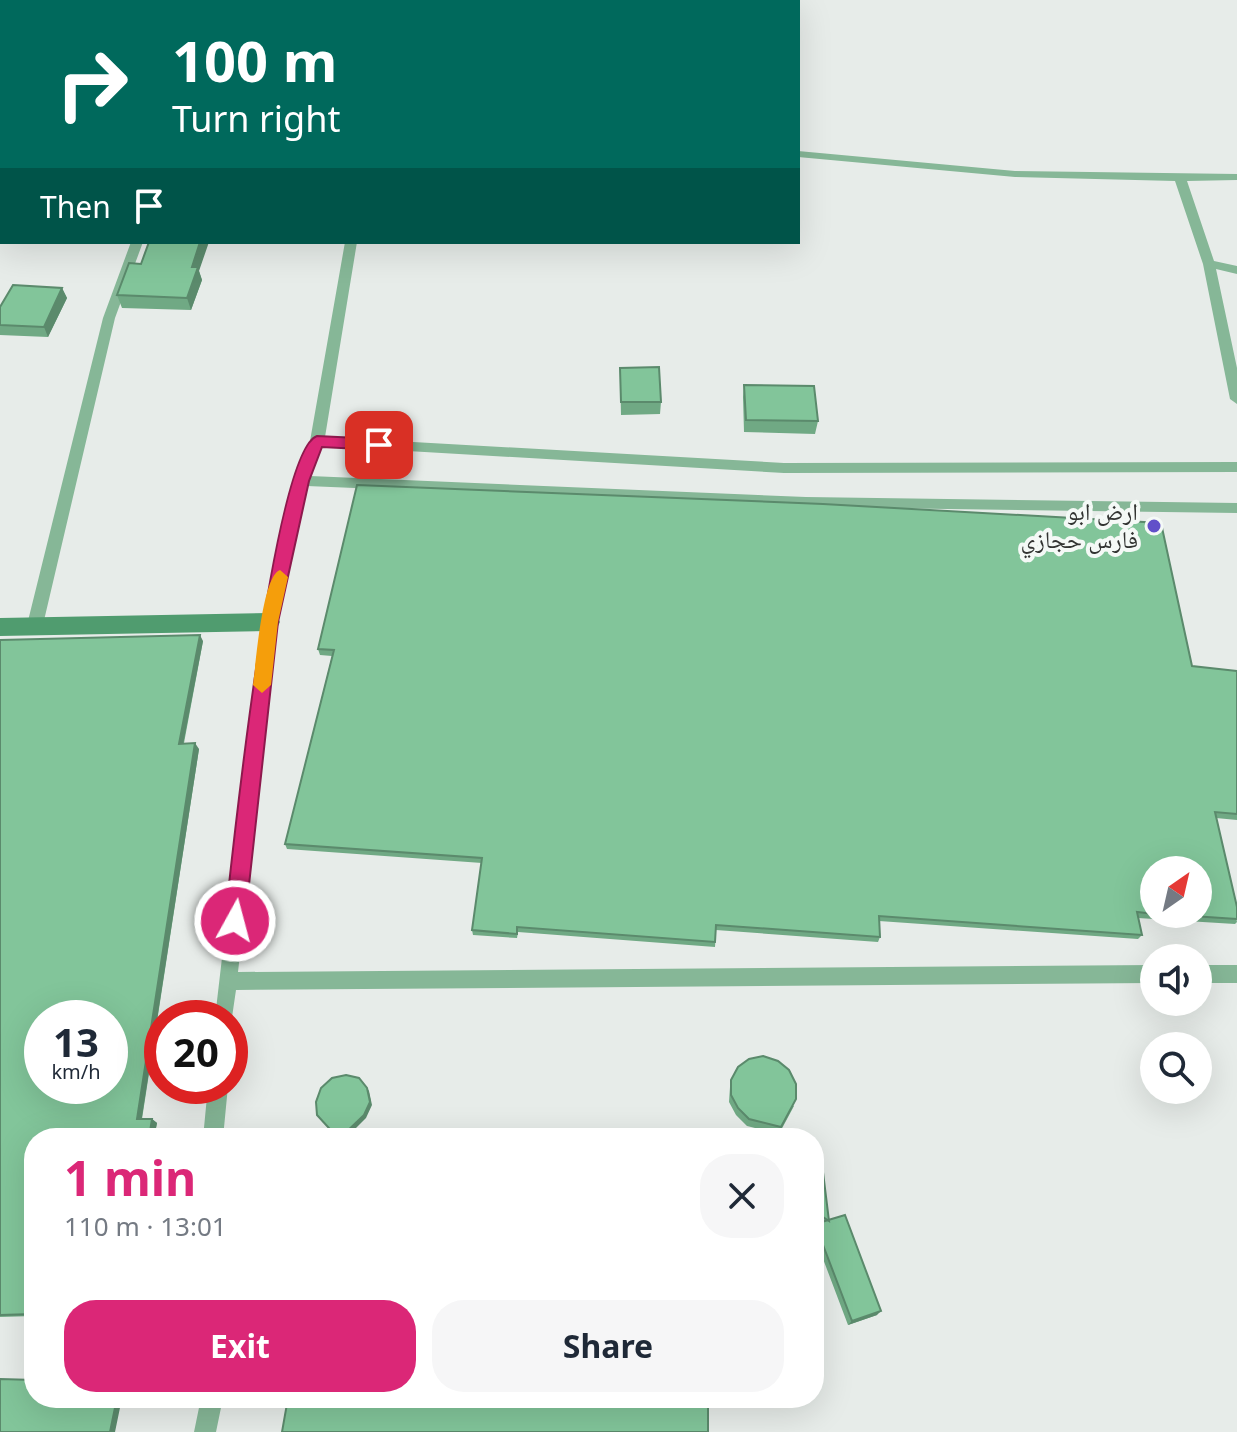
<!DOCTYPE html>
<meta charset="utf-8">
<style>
:root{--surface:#fff;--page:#f6f6f7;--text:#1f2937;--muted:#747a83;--accent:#db2777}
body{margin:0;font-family:"Noto Sans","Noto Naskh Arabic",sans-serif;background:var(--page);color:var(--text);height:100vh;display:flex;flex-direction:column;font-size:30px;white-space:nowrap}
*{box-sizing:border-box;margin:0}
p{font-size:26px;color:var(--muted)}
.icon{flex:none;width:44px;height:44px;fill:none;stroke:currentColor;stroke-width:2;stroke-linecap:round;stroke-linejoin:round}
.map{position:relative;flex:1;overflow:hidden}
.panel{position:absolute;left:24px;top:1128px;width:800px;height:280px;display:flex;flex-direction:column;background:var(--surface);border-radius:32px;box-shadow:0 8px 32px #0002}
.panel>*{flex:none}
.guide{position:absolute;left:0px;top:0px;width:800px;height:244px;box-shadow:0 8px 32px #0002;background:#00695c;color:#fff;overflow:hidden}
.needle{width:52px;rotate:34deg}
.fabs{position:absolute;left:1140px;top:856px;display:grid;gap:16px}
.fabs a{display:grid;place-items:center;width:72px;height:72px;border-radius:50%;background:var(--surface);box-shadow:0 8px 32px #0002;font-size:40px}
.speed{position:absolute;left:24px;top:1000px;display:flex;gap:16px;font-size:40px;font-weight:700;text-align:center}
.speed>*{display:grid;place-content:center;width:104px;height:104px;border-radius:50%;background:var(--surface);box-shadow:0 8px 32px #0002;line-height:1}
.speed small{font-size:20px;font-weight:400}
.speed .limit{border:12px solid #d22;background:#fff;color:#111}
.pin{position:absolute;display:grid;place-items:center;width:68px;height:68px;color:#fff;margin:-34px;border-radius:16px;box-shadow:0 4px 12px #0006}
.me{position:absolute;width:88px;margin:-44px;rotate:7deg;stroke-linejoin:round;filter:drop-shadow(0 0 6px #0008)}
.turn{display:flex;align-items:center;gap:28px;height:168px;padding:0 40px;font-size:36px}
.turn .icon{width:104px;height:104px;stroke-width:2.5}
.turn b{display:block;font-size:56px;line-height:68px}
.then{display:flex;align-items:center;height:76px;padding:0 40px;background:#0003;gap:16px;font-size:30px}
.round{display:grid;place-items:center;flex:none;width:84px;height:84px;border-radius:32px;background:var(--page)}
.overview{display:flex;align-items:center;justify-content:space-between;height:136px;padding:0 40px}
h1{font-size:48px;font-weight:700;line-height:60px;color:var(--accent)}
.cta{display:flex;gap:16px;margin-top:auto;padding:16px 40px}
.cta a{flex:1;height:92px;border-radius:32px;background:var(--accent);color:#fff;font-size:32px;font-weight:700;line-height:92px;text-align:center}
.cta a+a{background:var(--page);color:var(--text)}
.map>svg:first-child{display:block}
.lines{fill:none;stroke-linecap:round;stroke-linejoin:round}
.lane{fill:#86b797;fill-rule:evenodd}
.secondary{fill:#509c6f;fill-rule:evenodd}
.wall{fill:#70a984}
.shaded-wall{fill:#5b8a6c}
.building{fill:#82c59a;stroke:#5b8a6c;stroke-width:2;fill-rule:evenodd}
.route{fill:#db2777;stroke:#8e194d;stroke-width:2}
.slow{fill:#f59e0b}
.poi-dot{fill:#6150c9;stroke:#f4f9f6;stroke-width:3}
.labels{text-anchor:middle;stroke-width:8;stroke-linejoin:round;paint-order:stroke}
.poi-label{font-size:24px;fill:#323432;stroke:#f4f9f6;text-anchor:end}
</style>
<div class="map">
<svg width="1237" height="1432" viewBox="0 0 1237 1432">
<rect width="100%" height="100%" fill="#e7ece9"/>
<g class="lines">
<path class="lane" d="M208,0H218V2H208Z
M374,0H384V2H374Z
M0,14H2V20H0Z
M798,151L1015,171L1237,174V180L1187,181L1214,261L1237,266V274L1216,269L1237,368V404L1230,399L1203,264L1175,181L1015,177L798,157Z
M131,242H143L115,318L42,629L34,635L26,629L103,318Z
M345,242H357L325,437L784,463L1237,462V472L784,473L322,446L310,476L806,497L1237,503V513L806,507L307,486L277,622L238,972L1154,965V983L236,990L231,1024L230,1018H215L261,622L294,481L310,441Z
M1198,965H1237V983H1198Z
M208,1086H228L223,1138H203Z
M201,1398H223L216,1432H194Z"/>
<path class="secondary" d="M269,613L277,616L280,622L277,628L269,631L0,636V618Z"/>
</g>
<path class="wall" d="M199,271L202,280L191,310L122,308L117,295Z
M62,288L67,298L48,337L0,335V307Z
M620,368L661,402L660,414L621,415Z
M744,385L818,421L815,434L744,432L743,397Z
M0,640L203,641L184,743L199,749L142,1119H152L157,1123L154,1138H34V1316L0,1317Z
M318,649L1192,666L1237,671V820L1216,818L1237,922L1235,924L1138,918L1142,935L1138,939L879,921L880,937L878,942L716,930L715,947L518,932L517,938L473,935L472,930L482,863L287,849L285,844L332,656L320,655Z
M731,1080L794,1106L779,1134L747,1126L736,1115L729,1102L730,1087Z
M814,1151L829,1220L877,1315L848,1325L814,1235V1226L815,1224L824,1221L814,1215Z"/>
<path class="shaded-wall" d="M200,242H209L199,271L202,280L191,310L187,298L192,267Z
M62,288L67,298L48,337L44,327Z
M200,635L203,641L182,750L179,744Z
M195,743L199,749L141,1123L137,1119Z
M367,1088L369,1091L372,1105L366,1118L346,1138H340Z
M152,1119L157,1123L154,1138H149Z
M881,1311L877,1315L848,1325L852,1321Z
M117,1398H122L115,1432H110Z"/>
<path class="building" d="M71,0H188L187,2H71Z
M149,242H200L192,267H198L187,298L117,295L129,263L141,264Z
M13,285L62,288L44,327L0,325V307Z
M659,367L661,402H621L620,368Z
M744,385L814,386L818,421L746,420Z
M357,485L823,504L1161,523L1192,666L1237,671V814L1215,812L1237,907V919L1162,914H1198V870H1154V914L1137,912L1142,935L879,916L880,937L716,925L715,942L517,927V934L472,930L482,858L285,844L334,650L318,649Z
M200,635L179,744L195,743L137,1119H152L149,1138H34V1314L0,1315V640ZM42,1018H110V1086H42Z
M763,1056L778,1061L789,1070L796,1084V1099L781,1127L749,1119L738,1108L731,1095V1080L738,1067L749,1059Z
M346,1075L359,1078L367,1088L370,1102L364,1115L340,1138H338L317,1115L316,1102L321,1088L332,1078Z
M814,1151L822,1164L829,1221L814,1211Z
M845,1215L881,1311L852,1321L815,1224Z
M0,1379L34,1380V1398H117L110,1432H0Z
M288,1398H708V1432H282Z"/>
<path class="route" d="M317,436L379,439L387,445L379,450L322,447L309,481L278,622L245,921L242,927L235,930L228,927L225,921C232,859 273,451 317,436Z"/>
<path class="slow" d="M280,570L288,577L278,622L271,685L262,693L253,685C256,665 262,576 280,570Z"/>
<circle class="poi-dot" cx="1154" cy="526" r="8"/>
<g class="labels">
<g class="poi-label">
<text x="1138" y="520">ارض ابو<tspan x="1138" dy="28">فارس حجازي</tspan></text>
</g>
</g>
</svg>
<div class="fabs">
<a><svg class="needle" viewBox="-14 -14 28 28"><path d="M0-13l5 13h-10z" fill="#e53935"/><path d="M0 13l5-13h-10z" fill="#747a83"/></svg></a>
<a><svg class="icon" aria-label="sound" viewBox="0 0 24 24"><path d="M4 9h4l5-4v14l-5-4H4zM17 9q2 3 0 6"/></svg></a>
<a><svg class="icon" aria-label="search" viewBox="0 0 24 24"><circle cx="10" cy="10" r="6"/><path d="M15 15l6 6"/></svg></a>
</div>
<div class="speed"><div>13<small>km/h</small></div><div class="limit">20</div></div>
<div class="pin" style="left:379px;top:445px;background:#d93025"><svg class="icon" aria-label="arrive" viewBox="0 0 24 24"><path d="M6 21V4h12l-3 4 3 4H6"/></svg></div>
<svg class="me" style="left:235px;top:921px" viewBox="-20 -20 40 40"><circle r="17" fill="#db2777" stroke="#fff" stroke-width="3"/><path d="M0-11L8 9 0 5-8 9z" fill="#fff"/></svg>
<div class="guide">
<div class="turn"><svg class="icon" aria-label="right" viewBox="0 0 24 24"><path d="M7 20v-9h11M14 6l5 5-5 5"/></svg><div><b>100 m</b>Turn right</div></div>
<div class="then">Then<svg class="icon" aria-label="arrive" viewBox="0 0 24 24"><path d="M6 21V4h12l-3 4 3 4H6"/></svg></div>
</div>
<section class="panel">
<div class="overview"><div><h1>1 min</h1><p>110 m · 13:01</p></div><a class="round"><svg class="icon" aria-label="close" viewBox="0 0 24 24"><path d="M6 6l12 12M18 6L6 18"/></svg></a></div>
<div class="cta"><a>Exit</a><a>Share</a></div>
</section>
</div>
